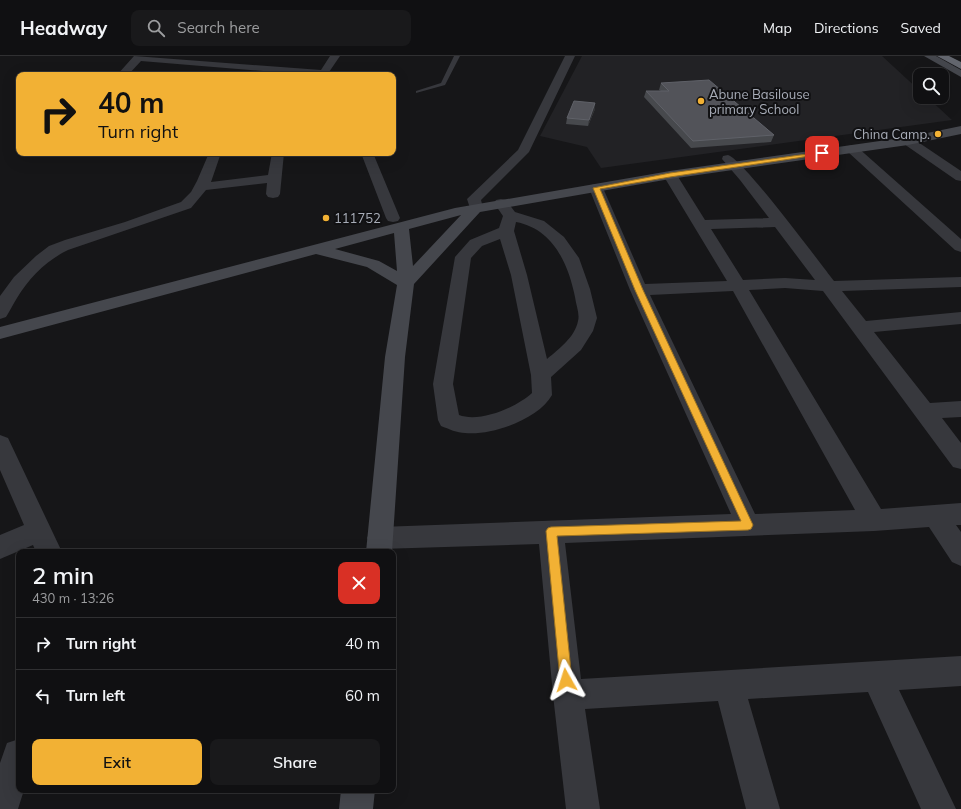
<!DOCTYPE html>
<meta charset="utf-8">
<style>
:root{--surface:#101012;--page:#19191b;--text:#f1f3f6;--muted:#9c9d9f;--line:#303032;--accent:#f2b134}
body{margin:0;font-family:Mulish,sans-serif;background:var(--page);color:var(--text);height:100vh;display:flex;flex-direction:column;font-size:15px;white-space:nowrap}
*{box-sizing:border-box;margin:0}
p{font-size:13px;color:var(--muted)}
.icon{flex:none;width:22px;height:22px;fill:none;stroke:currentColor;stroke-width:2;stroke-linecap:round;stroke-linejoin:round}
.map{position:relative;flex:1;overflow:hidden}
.sheet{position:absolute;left:16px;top:493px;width:380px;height:244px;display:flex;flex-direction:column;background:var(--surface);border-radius:8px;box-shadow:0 4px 16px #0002,0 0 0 1px var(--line)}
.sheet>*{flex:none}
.guide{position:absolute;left:16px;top:16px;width:380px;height:84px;border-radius:8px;box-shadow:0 4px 16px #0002,0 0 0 1px var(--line);background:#f2b134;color:#111;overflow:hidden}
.tools{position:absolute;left:913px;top:12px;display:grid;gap:8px}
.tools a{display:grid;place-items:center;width:36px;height:36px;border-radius:8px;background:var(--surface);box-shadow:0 4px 16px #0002,0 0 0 1px var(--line);font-size:20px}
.pin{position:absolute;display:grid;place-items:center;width:34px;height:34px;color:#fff;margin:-17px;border-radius:8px;box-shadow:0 2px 6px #0006}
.me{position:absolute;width:44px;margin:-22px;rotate:354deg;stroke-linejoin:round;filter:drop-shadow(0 0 3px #0008)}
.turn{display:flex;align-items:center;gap:14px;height:84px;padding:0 16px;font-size:18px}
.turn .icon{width:52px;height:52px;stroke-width:2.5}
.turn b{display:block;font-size:28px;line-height:34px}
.round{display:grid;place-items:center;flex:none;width:42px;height:42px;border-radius:8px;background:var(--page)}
.overview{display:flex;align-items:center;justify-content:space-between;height:68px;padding:0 16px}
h1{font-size:24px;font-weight:600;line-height:30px}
.action{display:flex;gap:8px;margin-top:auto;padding:8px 16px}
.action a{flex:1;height:46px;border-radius:8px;background:var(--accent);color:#111;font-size:16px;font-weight:600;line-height:46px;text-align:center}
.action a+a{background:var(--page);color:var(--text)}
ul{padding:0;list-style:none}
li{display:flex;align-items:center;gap:12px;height:52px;padding:0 16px;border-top:1px solid var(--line)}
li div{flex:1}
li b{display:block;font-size:15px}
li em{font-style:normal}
header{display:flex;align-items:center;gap:24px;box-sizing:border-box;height:56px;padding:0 20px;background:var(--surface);border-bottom:1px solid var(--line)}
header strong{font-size:19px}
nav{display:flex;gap:22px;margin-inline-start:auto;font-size:14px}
.search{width:280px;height:36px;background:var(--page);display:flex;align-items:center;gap:10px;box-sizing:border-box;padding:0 14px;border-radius:8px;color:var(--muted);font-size:15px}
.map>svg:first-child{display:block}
.built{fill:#222225}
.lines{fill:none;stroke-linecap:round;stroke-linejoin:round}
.lane{fill:#37383d;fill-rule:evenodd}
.street{fill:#37383d;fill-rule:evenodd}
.secondary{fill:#45474d;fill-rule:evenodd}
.highway{fill:#63666e;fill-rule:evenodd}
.wall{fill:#47494d}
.shaded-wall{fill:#2f3033}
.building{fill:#525359;stroke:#5f6168}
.route{fill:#f2b134;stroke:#9d7322}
.poi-dot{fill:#f2b134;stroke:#111113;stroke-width:1.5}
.labels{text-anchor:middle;stroke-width:4;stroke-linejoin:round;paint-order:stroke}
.far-poi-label{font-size:13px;fill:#a8adb8;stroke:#111113;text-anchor:start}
</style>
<header>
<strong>Headway</strong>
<div class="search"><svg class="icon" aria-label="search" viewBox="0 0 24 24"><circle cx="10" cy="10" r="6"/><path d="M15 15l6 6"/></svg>Search here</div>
<nav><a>Map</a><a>Directions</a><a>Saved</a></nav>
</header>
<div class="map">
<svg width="961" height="753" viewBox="0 0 961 753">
<rect width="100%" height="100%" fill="#161618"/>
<path class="built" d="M582,0H882L920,35V41H927L952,64L601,112L587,91L540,80Z"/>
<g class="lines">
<path class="lane" d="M454,0H460L445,29L416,37V35L441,27Z"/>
<path class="street" d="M134,0L321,14L330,0H340L327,19H311L141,5L128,19H117Z
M565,0H575L529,96L481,144L483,152L481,155L476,156L471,155L467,143L518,94Z
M908,81L912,82L961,115V125L956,124L904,88L902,85L904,82Z
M852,89L856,90L961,183V196L955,194L848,96L846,93L848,90Z
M209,97H221L211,126L268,119L272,97H284L280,138L278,141L273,142L268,141L266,138L267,127L206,134L191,152L68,194C47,204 29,222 17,242C13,248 10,255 6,261L0,263V240L14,221L36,200L49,190L65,184L125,166L181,146L191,136L197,125Z
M361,97H373L400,162L398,165L393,166L388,165L386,162Z
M728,99C743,103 819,206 834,225L961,221V231L842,235L866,265L961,256V268L874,276L930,347L961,345V361L942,362L961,387V413L953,411L823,235L785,232L749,234L881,453L961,447V469H956L961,476V510L952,506L929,471L874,475L565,487L581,623L961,600V630L899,634L956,753H921L868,636L748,643L780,753H746L718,645L585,653L600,753H566L553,639L539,488L380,493L371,490L367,482L371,474L380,471L731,458L630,234L589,132L591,129L596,128L601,129L603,132L645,228L727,225L663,119L665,116H675L705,164L769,162L740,124L722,103L723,100ZM775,171L815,224L785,222L743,224L711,173ZM733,235L855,454L755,458L650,239Z
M501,143L506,144L515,156L544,165L564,181L579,202L590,233L597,262L593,275L581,294L551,321L552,339C539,363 491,380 465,377C457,377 449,373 441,370L438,364L433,328L455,201L470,184L499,172L503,160L494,147L496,144ZM516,166C553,173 568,207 575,241C576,249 580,258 578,265C575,281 559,293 547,303L527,219L514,175ZM500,183L511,219L531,319L532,337C517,351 480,367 459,359L453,328L471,202L482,190Z
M0,379L8,382L62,496H36L33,489L0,503V479L24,469L0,414Z
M19,683V734H24L18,753H0V707L7,687Z"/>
<path class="secondary" d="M924,0H936L961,14V21Z
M961,70V78L908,89L670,123L480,156L414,228L405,301L392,496H366L385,301L397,229L367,211L316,198L0,283V271L455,152L670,115L908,81ZM461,159L413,210L409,173ZM394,177L397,215L379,205L335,193Z
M341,734H375L373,753H339Z"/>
<path class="highway" d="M937,0H949L961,6V13Z"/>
</g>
<path class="wall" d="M661,27L774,79L771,86L691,92L644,41L646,35H661L659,34Z
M595,47V53L588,70L566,68L567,62Z"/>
<path class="shaded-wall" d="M595,47V53L588,70L589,64Z"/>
<path class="building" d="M709,24L774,79L693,85L646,35H669L661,27Z
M574,45L595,47L589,64L567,62Z"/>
<path class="route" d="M822,96L825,97L824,98L670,121L600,133L643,234L753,469L751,473L748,474L557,480L572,624L571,628L566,630L562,628L560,624L546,475L548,472L551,471L741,465L635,234L593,132L670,117Z"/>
<g class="poi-dot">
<circle cx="701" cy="45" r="4"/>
<circle cx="938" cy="78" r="4"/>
<circle cx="326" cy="162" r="4"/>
</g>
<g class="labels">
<g class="far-poi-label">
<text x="709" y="43">Abune Basilouse<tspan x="709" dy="15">primary School</tspan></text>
<text x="930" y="83" text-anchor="end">China Camp.</text>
<text x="334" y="167">111752</text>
</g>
</g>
</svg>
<div class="tools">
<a><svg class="icon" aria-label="search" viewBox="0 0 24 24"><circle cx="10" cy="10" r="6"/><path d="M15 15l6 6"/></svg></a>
</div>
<div class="pin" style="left:822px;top:97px;background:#d93025"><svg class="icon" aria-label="arrive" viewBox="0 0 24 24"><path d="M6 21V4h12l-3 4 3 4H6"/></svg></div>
<svg class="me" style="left:566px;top:624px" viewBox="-20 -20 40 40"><path d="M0-17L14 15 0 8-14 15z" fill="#f2b134" stroke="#fff" stroke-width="4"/></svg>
<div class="guide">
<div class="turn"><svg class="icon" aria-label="right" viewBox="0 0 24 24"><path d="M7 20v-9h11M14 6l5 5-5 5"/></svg><div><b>40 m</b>Turn right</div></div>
</div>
<section class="sheet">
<div class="overview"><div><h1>2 min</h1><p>430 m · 13:26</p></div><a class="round" style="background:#d93025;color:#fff"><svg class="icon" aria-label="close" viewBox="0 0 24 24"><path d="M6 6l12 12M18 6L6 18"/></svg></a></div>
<ul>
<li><svg class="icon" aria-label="right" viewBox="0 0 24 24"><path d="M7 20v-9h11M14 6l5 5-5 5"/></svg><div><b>Turn right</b></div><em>40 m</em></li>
<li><svg class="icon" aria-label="left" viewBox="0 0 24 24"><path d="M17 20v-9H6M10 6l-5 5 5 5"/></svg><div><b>Turn left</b></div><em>60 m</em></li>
</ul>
<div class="action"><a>Exit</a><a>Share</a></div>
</section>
</div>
